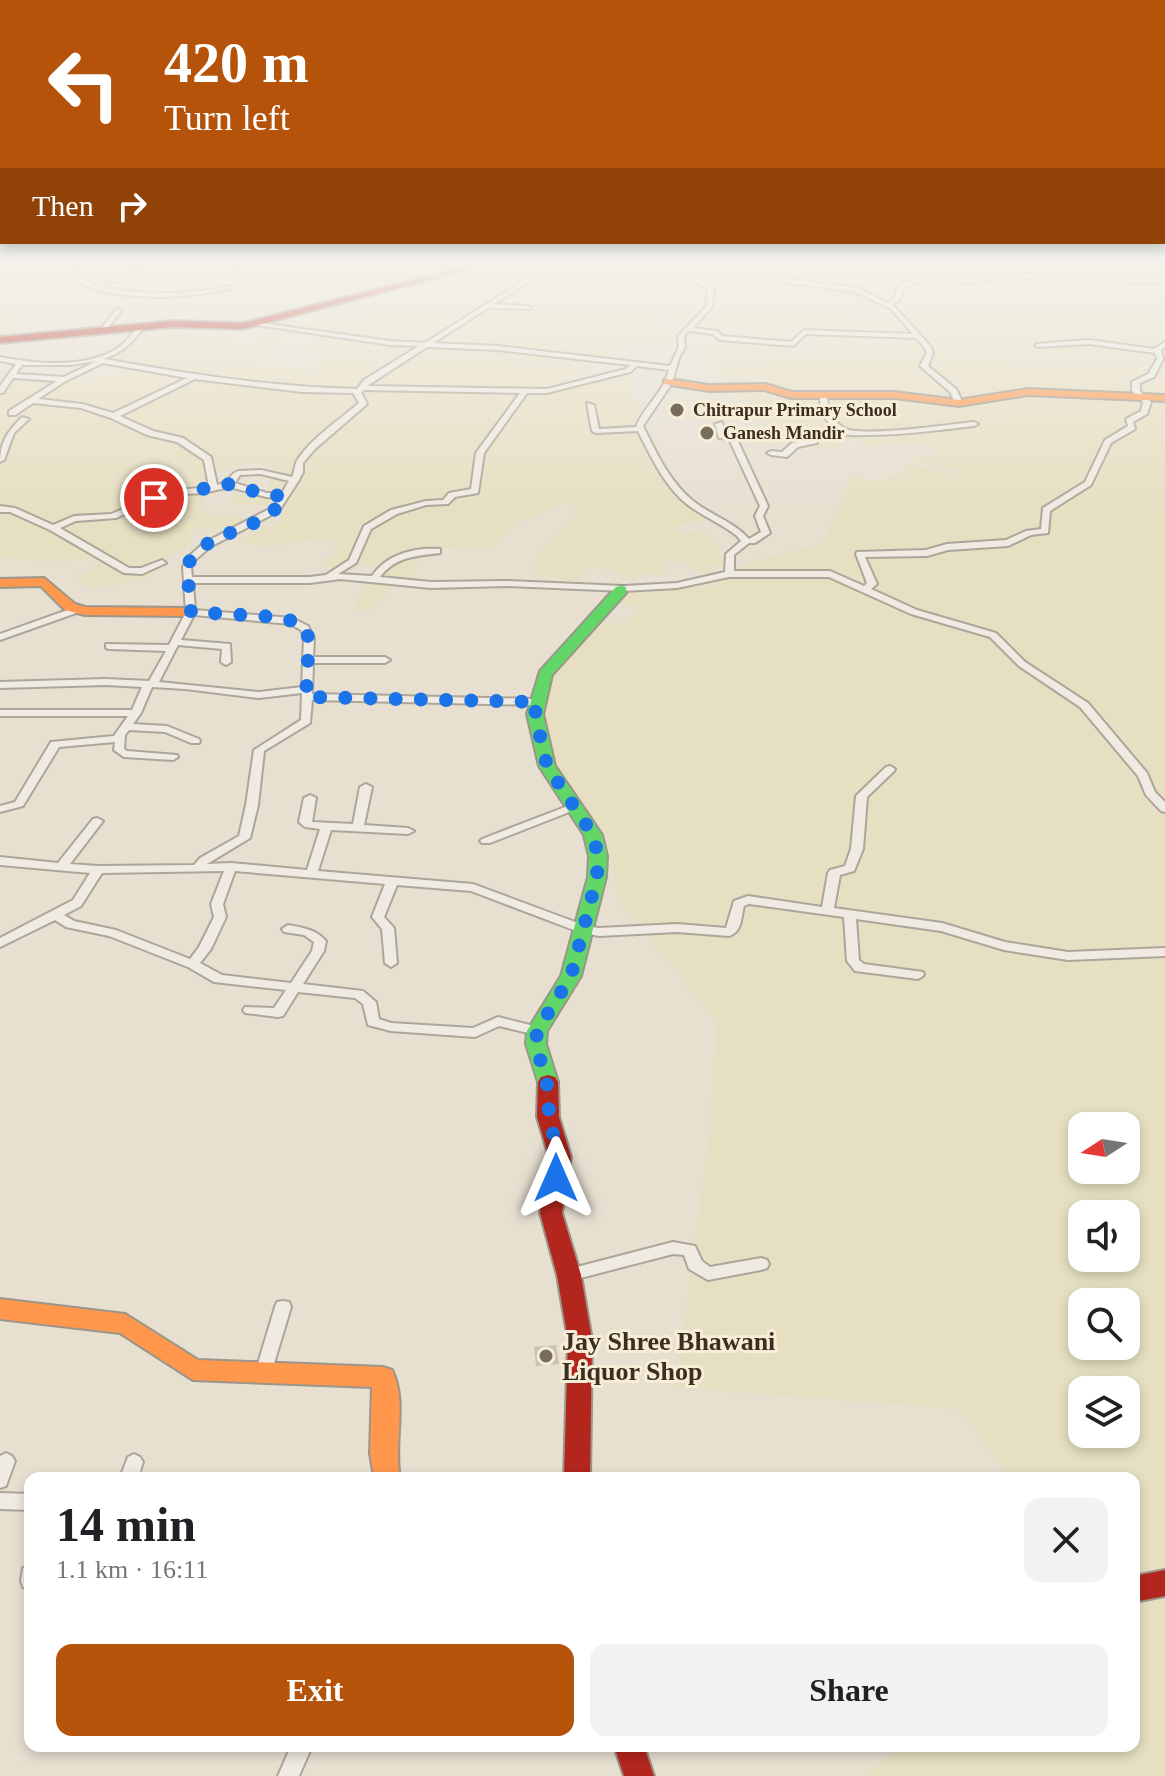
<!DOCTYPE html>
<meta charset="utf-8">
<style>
:root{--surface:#fff;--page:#f2f2f2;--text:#202124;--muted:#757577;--accent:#b45309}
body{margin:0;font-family:"Times New Roman",serif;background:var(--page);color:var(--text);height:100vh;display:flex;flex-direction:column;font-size:30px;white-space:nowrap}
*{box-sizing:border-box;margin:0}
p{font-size:26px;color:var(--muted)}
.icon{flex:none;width:44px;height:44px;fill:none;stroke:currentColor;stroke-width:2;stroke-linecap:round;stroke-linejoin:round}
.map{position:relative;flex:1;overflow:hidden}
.panel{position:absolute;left:24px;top:1472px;width:1116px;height:280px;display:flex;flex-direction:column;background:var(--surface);border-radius:16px;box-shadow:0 4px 12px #0003}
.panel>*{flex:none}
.guide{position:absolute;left:0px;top:0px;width:1166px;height:244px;box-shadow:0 4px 12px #0003;background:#b45309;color:#fff;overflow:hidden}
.needle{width:52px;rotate:258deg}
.buttons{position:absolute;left:1068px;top:1112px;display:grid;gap:16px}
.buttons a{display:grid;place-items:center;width:72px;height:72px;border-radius:16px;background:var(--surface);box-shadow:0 4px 12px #0003;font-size:40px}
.pin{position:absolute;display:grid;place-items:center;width:68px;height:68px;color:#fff;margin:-34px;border:4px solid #fff;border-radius:50%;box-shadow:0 2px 8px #0007}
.me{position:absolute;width:88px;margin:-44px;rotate:0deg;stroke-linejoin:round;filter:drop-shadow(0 0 6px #0008)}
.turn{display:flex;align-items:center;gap:28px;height:168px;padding:0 32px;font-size:36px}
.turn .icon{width:104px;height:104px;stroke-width:2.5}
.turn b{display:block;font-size:56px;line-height:68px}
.then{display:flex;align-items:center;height:76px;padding:0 32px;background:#0003;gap:16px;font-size:30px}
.round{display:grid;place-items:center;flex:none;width:84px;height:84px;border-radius:16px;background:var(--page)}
.overview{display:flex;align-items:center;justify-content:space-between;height:136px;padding:0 32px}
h1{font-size:48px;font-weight:600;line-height:60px}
.cta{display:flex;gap:16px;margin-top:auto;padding:16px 32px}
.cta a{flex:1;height:92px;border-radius:16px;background:var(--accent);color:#fff;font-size:32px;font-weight:600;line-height:92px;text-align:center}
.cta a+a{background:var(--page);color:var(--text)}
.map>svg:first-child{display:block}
.farmland{fill:#e6dfc2;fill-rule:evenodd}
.sand{fill:#eadcb9}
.building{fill:#cbbfb2}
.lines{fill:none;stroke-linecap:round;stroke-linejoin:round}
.street-casing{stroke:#ada599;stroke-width:4}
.fast-casing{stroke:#9c958a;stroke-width:4}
.slow-casing{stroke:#9c958a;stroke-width:4}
.jam-casing{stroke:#9c958a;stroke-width:4}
.street{fill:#efebe3;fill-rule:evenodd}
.fast{fill:#63d668;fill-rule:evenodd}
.slow{fill:#ff974d;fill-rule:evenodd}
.jam{fill:#b3261e;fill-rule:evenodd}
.route{stroke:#1a73e8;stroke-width:14;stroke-dasharray:0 25.2}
.poi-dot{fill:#786c5e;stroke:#f7eed8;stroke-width:3}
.labels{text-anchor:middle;stroke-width:6;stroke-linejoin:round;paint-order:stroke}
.far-poi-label{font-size:18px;font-weight:bold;fill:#3d2e20;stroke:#f7eed8;text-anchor:start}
.near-poi-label{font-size:26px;font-weight:bold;fill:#3d2e20;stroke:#f7eed8;text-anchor:start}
</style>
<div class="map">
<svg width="1165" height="1776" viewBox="0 0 1165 1776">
<rect width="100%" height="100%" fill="#e7e0d1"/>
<path class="farmland" d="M584,265H747L832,274L833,280L820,282V294L862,297L872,302L848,308L852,318L889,319L904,334L821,332L820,328L795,327L774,336L665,319L653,326L680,333L675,343L639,341L592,364L587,374L600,379L638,371L628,391L636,401L646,457L681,499L709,519L677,526L682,534L700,531L721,550L717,551L724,564L710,567L719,574L707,577L684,561L664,562L666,574L638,575L637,578H627L610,569L587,567L577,582L533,574L539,552L581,509L564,503L518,522L492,549L424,548L412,578L402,577L373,610L354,609L377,564L327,568L321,562L337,554L335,540L317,538L269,547L237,540L282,522L278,505H228L240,494L268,491L271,466L249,463L214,474L200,512L255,521L235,528L189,529L191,543L171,555L151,577L92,589L75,577L89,571L104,558L55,561L0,558V394L13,382H58L129,373L138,362L112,359L165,327L182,326L174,335L256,343L258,336L283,337L256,361L310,370L322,362L315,360L319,356L332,355L301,351L327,331L303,326L315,314L358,318L366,301L388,296L410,301L409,307H430L437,291L452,289L451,283L433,284L465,276V280L480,279L488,273L508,275L526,282L524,291L568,295L575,289L550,287L553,281L543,278L551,271Z
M867,265H969L996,270L1009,265H1165V1776H864L901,1746H1134V1478H1010L960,1409L676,1388L710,1127L717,1022L619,899L606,835L553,769L545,737L543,709L550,677L601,621L620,626L641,609L618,603L627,593L710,587L752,561L824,543L851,477L882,482L908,470L897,465L901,463L954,474L957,471L909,461L939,453L927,444L916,446L907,441L872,447L854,439L835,443L838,447L822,449L791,446L770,436L709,361L716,342L753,346L755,343L777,344L776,348L819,354L817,339L841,341L843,335L865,336L869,343L909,342L907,311L879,295L881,281L869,280L857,271L871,268ZM1082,1126H1126V1170H1082ZM1082,1214H1126V1258H1082ZM1082,1302H1126V1346H1082ZM1082,1390H1126V1434H1082Z
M29,278L42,280L47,288L100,292L72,319L30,317L16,333L0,337V281Z"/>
<path class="sand" d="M170,266L217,269L221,282L197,286H130L149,269Z"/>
<path class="building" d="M556,1345L559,1364L536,1366L534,1347Z"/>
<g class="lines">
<g class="street-casing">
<path id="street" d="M0,265H22L19,267H0Z
M66,265H88L91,272L101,276L137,279L135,282L100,280L85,273L76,276C112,298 198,296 238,284C244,282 250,279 256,276L247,267L231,269L232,271L229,273L224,268L238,265H251L263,277C219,300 109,307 68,276L83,268Z
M98,265H163L151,270L101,267Z
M548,265H555L494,304L528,306L530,307V309L488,308L433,343L498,346L670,366L679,347L678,336L706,307L708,290L689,276L694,265H700L695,275L714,289L712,307L693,328L717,331L722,336L791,342L804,330L913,334L891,309L856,292L782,282L770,272L774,265L841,270L843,265H849L846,272L843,274L779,267L776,272L784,278L858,288L888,303L894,299L899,285L925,276L928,265H934L931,275L977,280L982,276L1034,274L1046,265H1060L1111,277L1165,280V284L1111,281L1052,266L1036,278L984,280L979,284L928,279L904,287L900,300L893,305L931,347L933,353L928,366L956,389L963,403L959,405H956L950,392L920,366L927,353L925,348L916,338L806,334L793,346L720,340L713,334L689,331L684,336L685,347L679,358L672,383L643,426C656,452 669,481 692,500C710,515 733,521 749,539L761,532L755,516L760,506L729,439L719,438L715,424L722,422L725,434L736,437L768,506L763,516L770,533L755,543H749L734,555V571H830L864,586L867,583L856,554L857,552L926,550L947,544L1006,540L1026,531L1041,529L1043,508L1085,482L1105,440L1128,426L1126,419L1141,411L1143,402L1132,391V382L1148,374L1157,359L1155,353L1089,344L1038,347L1036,346V344L1089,340L1154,349L1165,342V347L1161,350L1163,359L1154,377L1140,383V391L1151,402L1147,414L1133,422L1135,429L1111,443L1091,485L1050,511L1048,533L1031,535L1008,546L948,550L927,556L865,557L877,584L871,589L917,610L996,633L1025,662L1088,703L1147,773L1155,792L1165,802V812L1161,811L1146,795L1138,776L1080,707L1019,666L990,637L911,614L829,577H729L677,588L624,591L506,586L431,588L340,579L310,583H193L195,610L292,618L308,626L314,638L313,657H385L390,660L385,663H313L312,694L537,699L542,702L537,705L312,700L310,723L264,751L258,805L250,838L207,864L231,863L307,870L320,829L305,827L299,822L304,798L310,795L316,798L312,822L353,824L360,787L366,784L372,787L364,825L408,828L414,831L408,834L331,830L318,871L473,884L586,926L599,928L677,924L726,928L734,901L748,896L822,907L828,873L830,870L845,866L851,849L856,796L886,767L890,766L895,769L894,771L867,797L863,849L854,871L840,875L834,908L942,923L1005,942L1068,952L1165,948V956L1068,960L1004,950L941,931L856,919L859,960L864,964L923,972L924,975L918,979L855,971L847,961L844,917L749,904L744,906C741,918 742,932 729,936L677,932L599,936L579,932L471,891L397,885L384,917L394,928L397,963L391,967L385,963L382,929L372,917L385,884L235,871L223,904L226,917L211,949L200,963L222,975L291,983L312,951L314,942L304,935L284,932L282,929L288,925C304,928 315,929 326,941L324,951L303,984L363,991L376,1002L379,1019L391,1023L473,1028L498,1017L542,1028L544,1031L542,1034L537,1035L499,1026L475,1037L391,1031L368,1025L363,1004L355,998L298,992L283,1016L278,1017L245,1013L243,1010L245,1007L274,1008L286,990L214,982L188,967L109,936L66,927L55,920L0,947V938L73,900L90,873L0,865V857L58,863L93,819L97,818L103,821L70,864L98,866L194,865L200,858L239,836L246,805L254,750L301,720L302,693L259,698L185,689L152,687L141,713L133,724L167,726L199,739L200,741L199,743H191L165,732L129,730L125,735L124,749L127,751L177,755L178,757L173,760L124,757L114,750L115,742L59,747L23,806L0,812V806L15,802L51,742L114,736L128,716H0V710H132L142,687L106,685L0,688V682L106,679L149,681L166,651L109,649L106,648V644L169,645L186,612L183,567L187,558L204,543L273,507L279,498L266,497L230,487L203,493L168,495L116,518L76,521L60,528L129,568H141L162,560L166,563L142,574L124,573L50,530L10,512H0V506L15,508L53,525L74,516L111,514L167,491L209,487L204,460L177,442L147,435L111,418L81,408L33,403L15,415H9V411L57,381L13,378L3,393H0V386L16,364L0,361V357C36,364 86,369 118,348C127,342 132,332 140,326L143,328C132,344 122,352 104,359C188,374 271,387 357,389L364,380L419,346L390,345L250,324L253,322L390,341L425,343ZM427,347L498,350L630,365L626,369L547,389L367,386ZM97,361L64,377L16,374L22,365H70ZM103,363L187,378L113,413L82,404L38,399L64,382ZM637,366L669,370C663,394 644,406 636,427L599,429L594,405L587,403L592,431L596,433L638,431C651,457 665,487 688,505C704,517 722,524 737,536L741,541L726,554L725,572L677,583L624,586L506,581L431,582L380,577C396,556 417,556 440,553V549C415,547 387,554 372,576L338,574L356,563L371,529L397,514L426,505L448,504L455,497L478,493L484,453L527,393H547L630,372ZM195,379L302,392L353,393L359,403C339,420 313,437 298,459C294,465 295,471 292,477L261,470L238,471C228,475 232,481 217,485L211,457L183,438L153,431L120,416ZM364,390L520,393L476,453L471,489L449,493L443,500L426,501L391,510L364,526L349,560L326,575L310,577H192L191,567L194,561L210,547L279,511L299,480L303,472V463L315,449L366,405L367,403L361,393ZM261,474L289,481L282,493H267L235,483L240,475ZM194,615L290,624L301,630L304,638L302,687L259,692L159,682L178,645L222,649L221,662L226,665L231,662L230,644L181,640ZM224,871L211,904L214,917L199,947L190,959L116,930L74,921L64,915L81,906L102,873Z
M117,309L122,310L104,332H100V330Z
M820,394L827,396C828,408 832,421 844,428C860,438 951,424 974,422L978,424L974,426C939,430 904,435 869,435C861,435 852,436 844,434C828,429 819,410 820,394Z
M22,417L29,419L14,433L4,460L0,462C0,442 8,431 22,417Z
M814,439H817V443L798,447L787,457L771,455L767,453L771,451L782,452L792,443Z
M76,607L81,610L79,612L0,640V634Z
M573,804L579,807L577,809L490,843H482L480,841L482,839Z
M673,1242L695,1246L702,1261L710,1267L761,1258L767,1260L769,1264L767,1268L761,1270L708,1280L689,1269L684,1255L673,1254L569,1281L563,1279L561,1275L563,1271L569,1269Z
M283,1301L289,1302L291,1307L272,1370L270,1375L264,1377L258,1375L256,1370L275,1307L277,1302Z
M6,1453L12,1456L15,1461L6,1486L0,1488V1456Z
M134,1454L140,1457L143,1462L138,1478H120L128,1457Z
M0,1493L30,1494V1510L0,1509Z
M30,1565V1590L23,1587L21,1581L23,1568Z
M291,1746H312L299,1776H278Z"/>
</g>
<g class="fast-casing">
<path id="fast" d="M621,586L626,587V593L552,675L543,714L555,766L602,835L607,856L606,877L581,976L547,1031L546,1044L558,1082L555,1087H541L538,1082L526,1044L527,1031L561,976L588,877L589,856L584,835L539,766L527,714L540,671L616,587Z"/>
</g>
<g class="slow-casing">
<path id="slow" d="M668,379L709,385L765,384L792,392H894L959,400L1028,389L1165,395V401L1028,395L959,406L894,398H791L764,390L709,391L664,384V380Z
M44,578L75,604L85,607L191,608L198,612L191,616L85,615L65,610L41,586L0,587V579Z
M0,1299L125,1314L198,1360L383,1367L392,1370C408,1402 393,1443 400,1478H374L370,1453L372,1387L193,1380L120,1333L0,1319Z"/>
</g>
<g class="jam-casing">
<path id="jam" d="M472,265H486L243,329L172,327L0,343V337L172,321L243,323Z
M548,1075L555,1077L558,1082L559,1117L571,1157L562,1213L581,1275L592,1340L590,1478H564L568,1340L557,1275L540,1213L549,1157L537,1117L538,1082L541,1077Z
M1165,1570V1596L1134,1602V1576Z
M614,1746H644L654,1776H624Z"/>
</g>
<use href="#street" class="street"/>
<use href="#fast" class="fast"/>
<use href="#slow" class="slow"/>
<use href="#jam" class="jam"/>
</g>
<linearGradient id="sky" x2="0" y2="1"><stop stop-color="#96bed9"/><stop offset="0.52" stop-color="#f4f1ea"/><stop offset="1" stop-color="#f4f1ea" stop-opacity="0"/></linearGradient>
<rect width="1165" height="513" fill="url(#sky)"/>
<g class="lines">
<path class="route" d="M154,498L230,484L266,495L285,496C266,534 202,528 187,567L191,612L277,617L300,623L309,638L306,697L537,702L535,714L547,766L593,835L598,856L597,877L571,976L537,1031L536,1044L550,1096L548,1117L560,1157L556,1178"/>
</g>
<g class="poi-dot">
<circle cx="677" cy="410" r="8"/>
<circle cx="707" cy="433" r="8"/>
<circle cx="546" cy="1356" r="8"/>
</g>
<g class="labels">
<g class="far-poi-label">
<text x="693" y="416">Chitrapur Primary School</text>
<text x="723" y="439">Ganesh Mandir</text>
</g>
<g class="near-poi-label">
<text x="562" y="1350">Jay Shree Bhawani<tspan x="562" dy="30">Liquor Shop</tspan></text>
</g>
</g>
</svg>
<div class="buttons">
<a><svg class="needle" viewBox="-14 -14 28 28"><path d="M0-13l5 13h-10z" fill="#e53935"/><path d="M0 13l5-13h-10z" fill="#757577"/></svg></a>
<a><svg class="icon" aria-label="sound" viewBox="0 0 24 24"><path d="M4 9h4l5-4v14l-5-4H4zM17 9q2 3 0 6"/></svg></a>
<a><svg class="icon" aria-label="search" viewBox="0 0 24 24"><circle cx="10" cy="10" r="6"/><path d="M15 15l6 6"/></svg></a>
<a><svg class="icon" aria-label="layers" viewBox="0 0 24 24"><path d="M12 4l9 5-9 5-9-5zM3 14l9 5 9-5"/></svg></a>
</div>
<div class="pin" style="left:154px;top:498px;background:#d93025"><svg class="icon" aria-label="arrive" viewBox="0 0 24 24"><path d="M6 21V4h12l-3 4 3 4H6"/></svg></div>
<svg class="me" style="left:556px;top:1178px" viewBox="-20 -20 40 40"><path d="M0-17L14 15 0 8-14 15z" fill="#1a73e8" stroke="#fff" stroke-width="4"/></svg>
<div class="guide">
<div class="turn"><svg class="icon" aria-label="left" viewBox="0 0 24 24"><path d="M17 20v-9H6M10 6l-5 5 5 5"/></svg><div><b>420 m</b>Turn left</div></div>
<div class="then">Then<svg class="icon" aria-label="right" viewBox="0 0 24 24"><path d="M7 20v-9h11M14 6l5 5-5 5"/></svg></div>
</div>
<section class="panel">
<div class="overview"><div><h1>14 min</h1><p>1.1 km · 16:11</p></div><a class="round"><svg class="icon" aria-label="close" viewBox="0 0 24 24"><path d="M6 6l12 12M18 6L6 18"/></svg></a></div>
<div class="cta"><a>Exit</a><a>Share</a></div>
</section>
</div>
